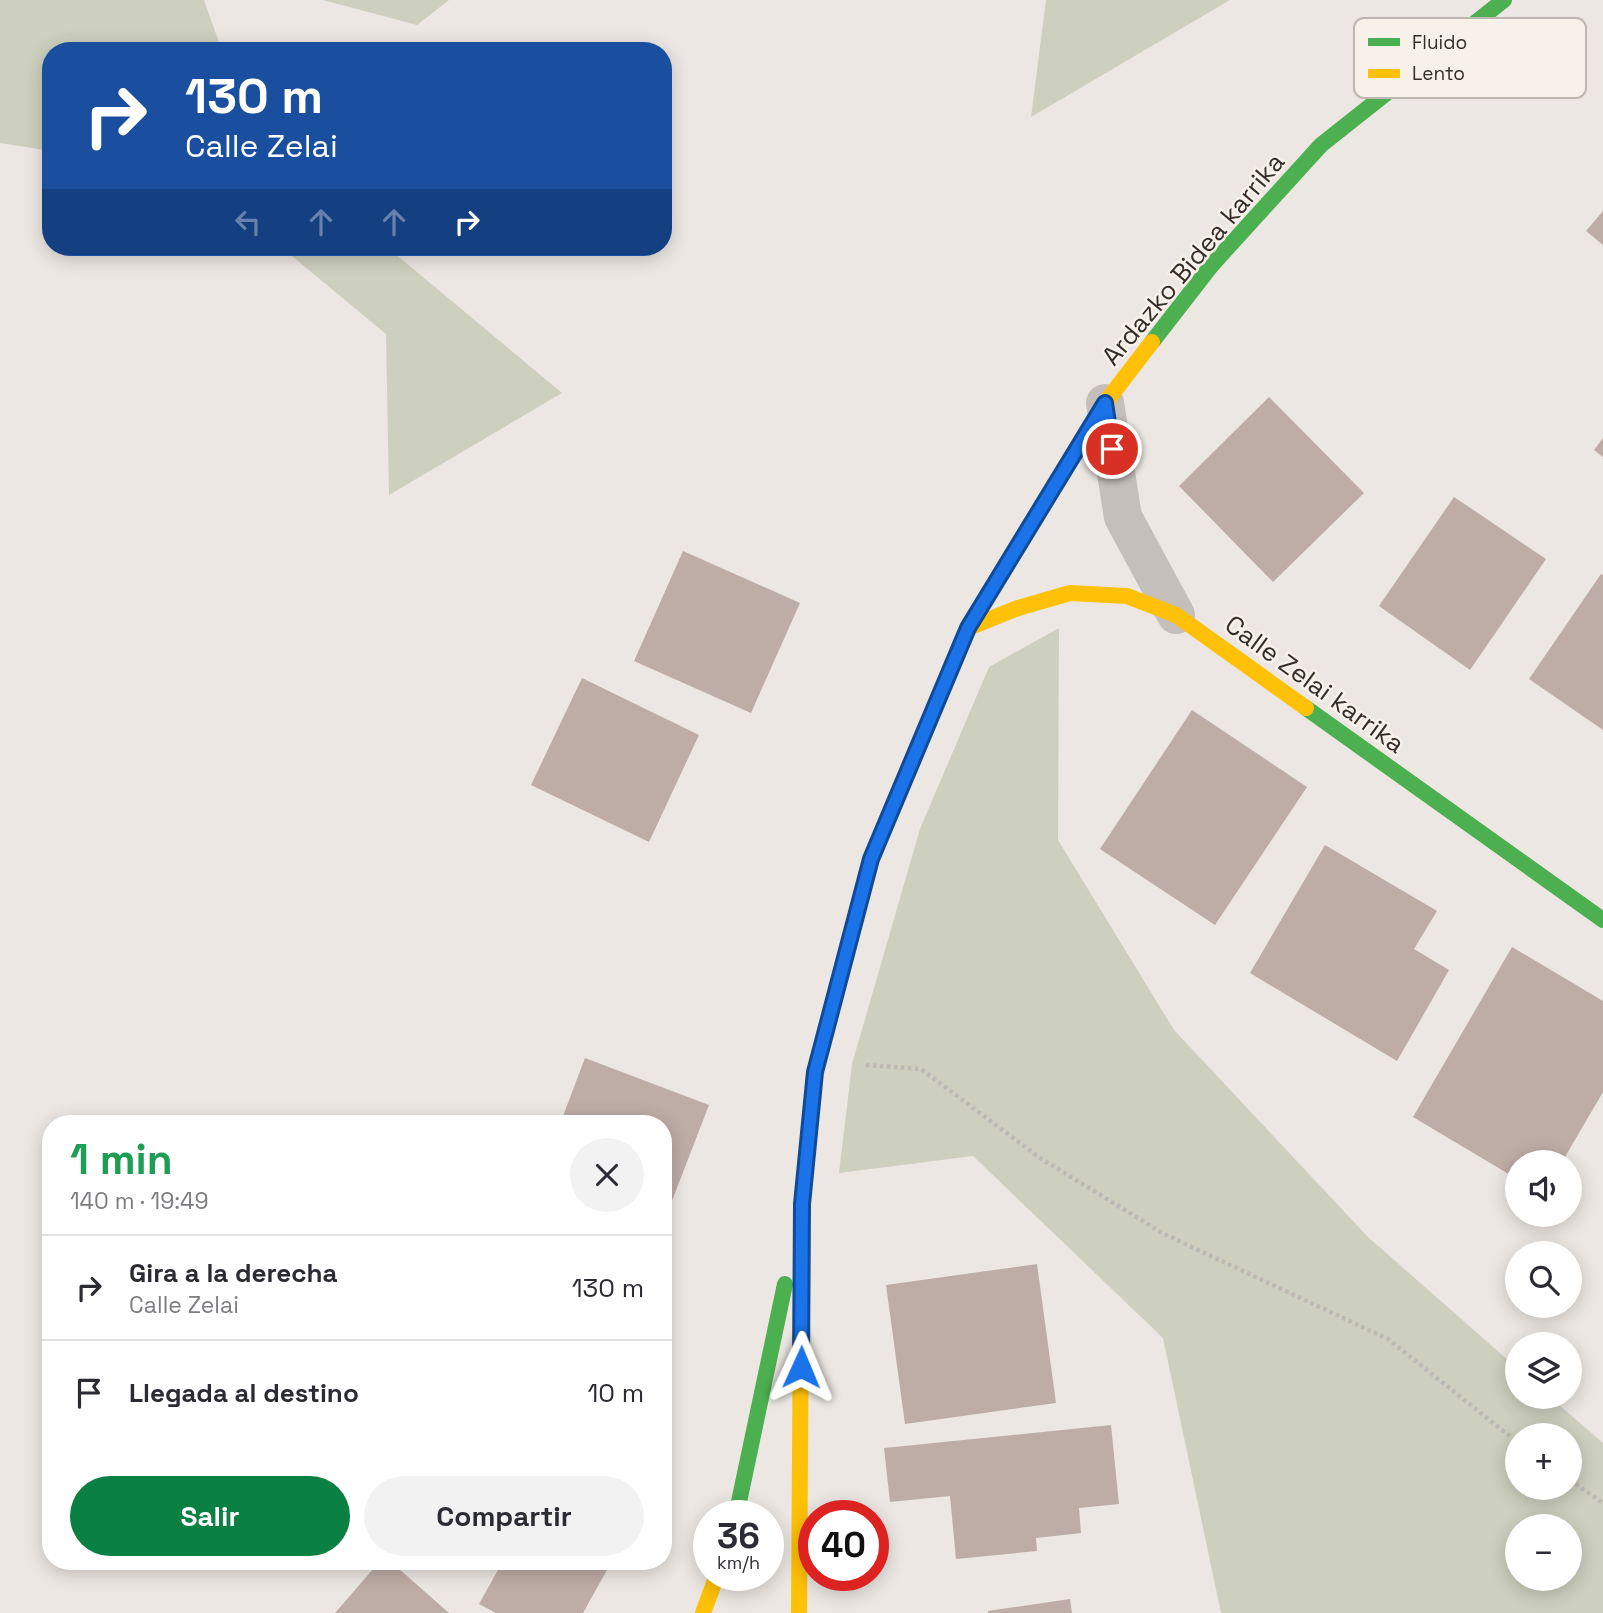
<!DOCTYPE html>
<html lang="es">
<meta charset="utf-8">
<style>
:root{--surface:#fff;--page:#f2f2f3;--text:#2b2b33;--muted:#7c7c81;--line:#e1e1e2;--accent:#0b8043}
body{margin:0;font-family:"Space Grotesk",sans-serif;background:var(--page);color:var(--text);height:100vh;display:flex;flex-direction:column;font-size:26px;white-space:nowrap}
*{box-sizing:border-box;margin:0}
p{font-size:23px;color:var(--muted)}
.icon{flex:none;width:38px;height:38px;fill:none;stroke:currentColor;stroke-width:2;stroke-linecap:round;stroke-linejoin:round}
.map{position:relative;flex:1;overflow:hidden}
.panel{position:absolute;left:42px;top:1115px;width:630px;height:455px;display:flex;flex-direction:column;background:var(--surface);border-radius:28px;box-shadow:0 4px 18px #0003}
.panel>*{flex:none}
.hud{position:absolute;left:42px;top:42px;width:630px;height:214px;border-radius:28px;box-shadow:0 4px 18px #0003;background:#1a4fa0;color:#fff;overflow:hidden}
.buttons{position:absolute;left:1505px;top:1150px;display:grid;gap:14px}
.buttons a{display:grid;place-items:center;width:77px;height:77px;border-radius:50%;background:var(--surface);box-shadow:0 4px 18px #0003;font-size:35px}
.speed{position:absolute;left:693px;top:1500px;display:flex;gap:14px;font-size:35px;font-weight:700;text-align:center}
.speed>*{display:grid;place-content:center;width:91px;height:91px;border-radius:50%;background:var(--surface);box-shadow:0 4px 18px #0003;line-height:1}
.speed small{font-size:18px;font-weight:400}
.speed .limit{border:10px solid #d22;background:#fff;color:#111}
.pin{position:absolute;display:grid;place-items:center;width:60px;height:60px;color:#fff;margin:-30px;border:4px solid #fff;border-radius:50%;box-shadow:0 2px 7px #0007}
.me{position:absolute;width:77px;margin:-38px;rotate:1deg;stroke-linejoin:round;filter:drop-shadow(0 0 5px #0008)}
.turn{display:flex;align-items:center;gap:24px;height:147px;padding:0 28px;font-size:32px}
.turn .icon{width:91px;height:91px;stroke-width:2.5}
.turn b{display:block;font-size:49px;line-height:60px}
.lanes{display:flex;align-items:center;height:66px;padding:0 28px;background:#0003;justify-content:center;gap:35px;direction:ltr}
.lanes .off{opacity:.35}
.round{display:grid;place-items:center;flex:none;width:74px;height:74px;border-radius:37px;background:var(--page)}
.overview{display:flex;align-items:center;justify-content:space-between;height:119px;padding:0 28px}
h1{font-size:42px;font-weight:600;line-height:52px;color:#1e9e55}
.cta{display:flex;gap:14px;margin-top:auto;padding:14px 28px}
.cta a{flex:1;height:80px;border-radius:42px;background:var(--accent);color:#fff;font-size:28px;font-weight:600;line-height:80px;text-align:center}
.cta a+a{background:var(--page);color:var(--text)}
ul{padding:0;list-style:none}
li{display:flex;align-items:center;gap:21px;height:105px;padding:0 28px;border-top:2px solid var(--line)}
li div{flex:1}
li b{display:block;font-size:26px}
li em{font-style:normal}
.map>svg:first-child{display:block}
.green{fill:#cdd0be;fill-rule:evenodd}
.building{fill:#beaca6}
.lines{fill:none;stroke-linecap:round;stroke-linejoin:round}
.path{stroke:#beb8b4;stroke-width:4.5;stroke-dasharray:3.5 3.5;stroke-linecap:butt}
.street{stroke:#c5bfbb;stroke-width:38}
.fast{stroke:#4caf50;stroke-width:16}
.slow{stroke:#ffc107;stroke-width:16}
.route-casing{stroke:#114b97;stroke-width:18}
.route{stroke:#1a73e8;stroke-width:12}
.labels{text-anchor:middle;stroke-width:5;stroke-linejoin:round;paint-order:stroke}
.street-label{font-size:26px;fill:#362d2a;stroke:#f8f1ea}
.key{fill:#f8f1ea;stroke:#beb6b0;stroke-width:2}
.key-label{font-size:19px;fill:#362d2a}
</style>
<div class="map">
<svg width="1603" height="1613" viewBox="0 0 1603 1613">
<rect width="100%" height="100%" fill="#ece7e2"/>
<path class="green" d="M0,0H204L222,51H51V151L0,143Z
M323,0H449L417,25Z
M1046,0H1230L1031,117Z
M281,247H387L562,393L389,495L386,334Z
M1059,628L1058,840L1174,1030L1368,1237L1517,1368V1396L1550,1397L1603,1443V1613H1221L1163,1338L973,1156L839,1173L852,1064L920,829L989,667ZM1570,1435V1488H1517V1435ZM1517,1526H1570V1578H1517Z"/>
<path class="building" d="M1603,211V245L1586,231Z
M1269,397L1364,493L1273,582L1179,486Z
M1603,438V457L1594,450Z
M1454,497L1546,559L1470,670L1379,606Z
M683,551L800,603L751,713L634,661Z
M1601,574L1603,575V730L1529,679Z
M582,678L699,735L649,842L531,785Z
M1192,710L1307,787L1215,925L1100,849Z
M1325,845L1437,911L1414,949L1449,970L1397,1061L1250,973Z
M1512,947L1603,1001V1092L1562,1162H1517V1179L1413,1117Z
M585,1058L709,1105L663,1224V1124H560Z
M1037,1264L1056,1403L905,1424L886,1285Z
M1111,1425L1119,1504L1079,1508L1081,1533L1036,1538L1037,1551L956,1559L950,1496L890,1502L884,1448Z
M380,1561H390L449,1613H335Z
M503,1561H612L583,1613H496L479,1604Z
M1070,1599L1072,1613H988V1611Z"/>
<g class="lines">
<path class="path" d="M866,1065L921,1069L1040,1158L1164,1234L1388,1339L1517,1442
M1570,1480L1603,1503"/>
<path class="street" d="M1105,403L1123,517L1176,615"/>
<path class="fast" d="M1152,342L1211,266L1321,145L1504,0
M1306,708L1603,920
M801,1299L802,1204L815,1072L871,859L901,789
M736,1516L785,1284"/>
<path class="slow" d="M968,628L1018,608L1070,593L1127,596L1176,615L1306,708
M901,789L968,628L1105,403L1152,342
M703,1613L717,1575
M799,1613L801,1299"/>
</g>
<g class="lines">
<g class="route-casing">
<path id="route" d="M801,1367L802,1204L815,1072L871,859L968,628L1105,403L1112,449"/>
</g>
<use href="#route" class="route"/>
</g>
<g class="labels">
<g class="street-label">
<text transform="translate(1193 259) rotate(-50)" y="9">Ardazko Bidea karrika</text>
<text transform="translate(1315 684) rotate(36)" y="9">Calle Zelai karrika</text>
</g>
</g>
<rect x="1354" y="18" width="232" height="80" rx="10" class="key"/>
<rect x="1368" y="38" width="32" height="8" fill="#4caf50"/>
<rect x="1368" y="69" width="32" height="9" fill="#ffc107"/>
<g class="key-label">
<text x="1412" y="49">Fluido</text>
<text x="1412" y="80">Lento</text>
</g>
</svg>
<div class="buttons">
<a><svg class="icon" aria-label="sound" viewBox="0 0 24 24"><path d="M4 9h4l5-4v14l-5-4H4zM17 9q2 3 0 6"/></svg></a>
<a><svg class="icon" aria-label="search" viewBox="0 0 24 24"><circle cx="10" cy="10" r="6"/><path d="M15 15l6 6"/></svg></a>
<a><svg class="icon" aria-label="layers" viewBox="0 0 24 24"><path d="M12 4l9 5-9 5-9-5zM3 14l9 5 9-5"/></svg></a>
<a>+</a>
<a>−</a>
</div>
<div class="speed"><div>36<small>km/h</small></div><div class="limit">40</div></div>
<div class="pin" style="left:1112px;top:449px;background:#d93025"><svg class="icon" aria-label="arrive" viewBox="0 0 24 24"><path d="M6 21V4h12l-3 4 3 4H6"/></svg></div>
<svg class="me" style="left:801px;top:1367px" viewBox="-20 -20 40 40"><path d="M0-17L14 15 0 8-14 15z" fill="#1a73e8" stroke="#fff" stroke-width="4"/></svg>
<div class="hud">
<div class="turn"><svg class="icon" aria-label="right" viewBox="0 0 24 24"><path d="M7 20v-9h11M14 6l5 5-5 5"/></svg><div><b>130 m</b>Calle Zelai</div></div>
<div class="lanes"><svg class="icon off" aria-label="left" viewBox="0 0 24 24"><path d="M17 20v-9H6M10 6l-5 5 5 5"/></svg><svg class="icon off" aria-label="ahead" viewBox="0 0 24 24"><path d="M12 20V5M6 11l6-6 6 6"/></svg><svg class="icon off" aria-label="ahead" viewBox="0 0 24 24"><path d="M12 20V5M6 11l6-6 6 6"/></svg><svg class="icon" aria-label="right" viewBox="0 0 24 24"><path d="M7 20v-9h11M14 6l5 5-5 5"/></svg></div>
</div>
<section class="panel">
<div class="overview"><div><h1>1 min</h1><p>140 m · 19:49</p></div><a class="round"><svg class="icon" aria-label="close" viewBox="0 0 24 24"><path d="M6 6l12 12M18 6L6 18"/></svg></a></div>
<ul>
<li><svg class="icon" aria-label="right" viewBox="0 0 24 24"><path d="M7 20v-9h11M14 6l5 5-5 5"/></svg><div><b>Gira a la derecha</b><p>Calle Zelai</p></div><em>130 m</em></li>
<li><svg class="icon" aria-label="arrive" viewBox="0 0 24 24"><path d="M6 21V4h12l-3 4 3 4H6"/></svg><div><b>Llegada al destino</b></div><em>10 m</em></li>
</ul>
<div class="cta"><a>Salir</a><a>Compartir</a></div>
</section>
</div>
